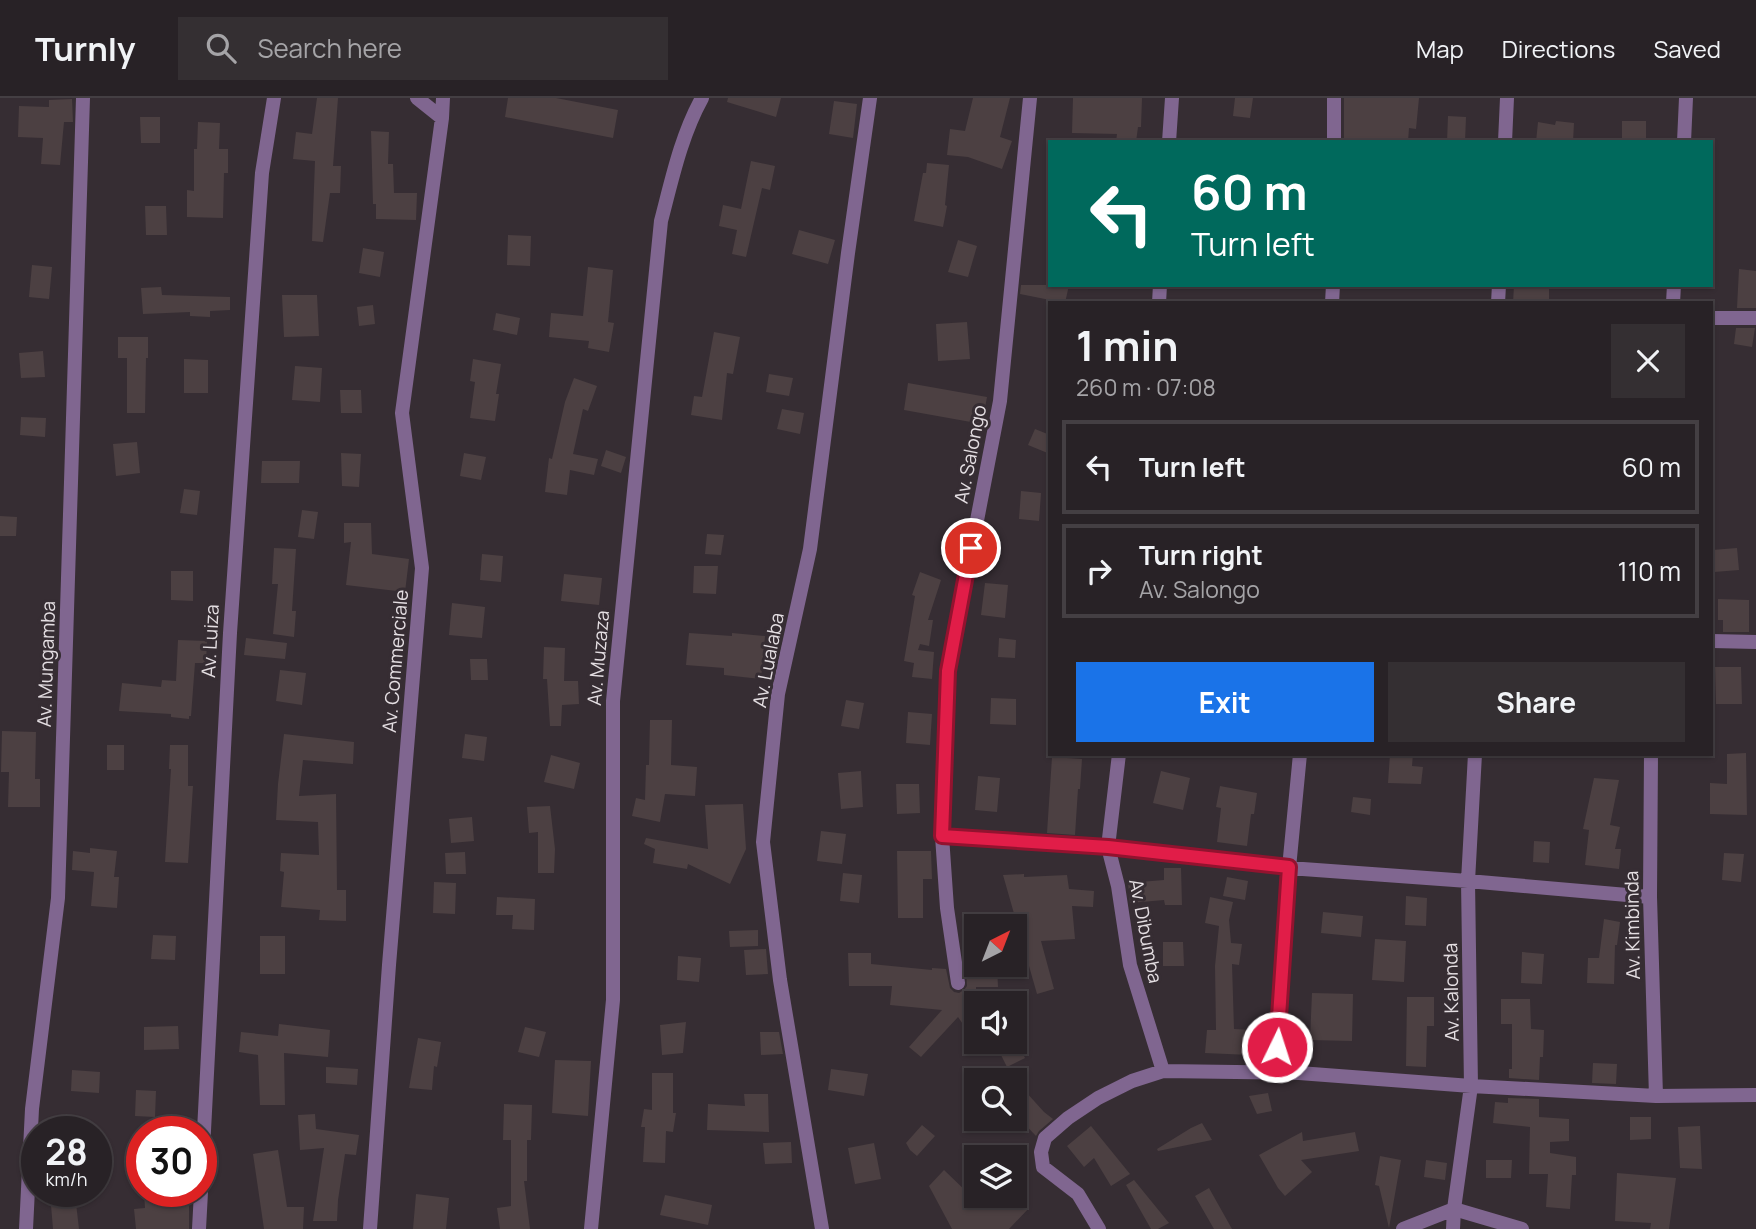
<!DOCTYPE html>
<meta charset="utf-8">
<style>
:root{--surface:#282226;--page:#342f32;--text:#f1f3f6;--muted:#a5a4a7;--line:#443f43;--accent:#1a73e8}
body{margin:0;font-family:Manrope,sans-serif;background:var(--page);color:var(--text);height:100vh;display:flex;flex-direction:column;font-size:26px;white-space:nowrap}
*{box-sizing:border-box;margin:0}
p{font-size:23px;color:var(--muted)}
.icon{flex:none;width:38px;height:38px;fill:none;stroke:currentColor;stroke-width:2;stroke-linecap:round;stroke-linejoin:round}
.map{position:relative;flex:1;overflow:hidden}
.side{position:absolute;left:1048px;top:203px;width:665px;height:455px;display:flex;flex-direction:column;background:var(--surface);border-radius:0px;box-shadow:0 2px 5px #0004,0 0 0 2px var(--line)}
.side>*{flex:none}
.guide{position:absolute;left:1048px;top:42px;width:665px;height:147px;border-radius:0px;box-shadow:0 2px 5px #0004,0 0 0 2px var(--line);background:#00695c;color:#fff;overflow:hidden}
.needle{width:46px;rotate:42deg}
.fabs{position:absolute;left:964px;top:816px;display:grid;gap:14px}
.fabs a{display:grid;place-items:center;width:63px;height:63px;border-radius:0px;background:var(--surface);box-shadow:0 2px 5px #0004,0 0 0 2px var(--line);font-size:35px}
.speed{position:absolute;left:21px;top:1018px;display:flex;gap:14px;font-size:35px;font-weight:700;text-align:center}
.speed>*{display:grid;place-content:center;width:91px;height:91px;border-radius:50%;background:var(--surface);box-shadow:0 2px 5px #0004,0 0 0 2px var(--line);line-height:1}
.speed small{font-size:18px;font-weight:400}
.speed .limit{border:10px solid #d22;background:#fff;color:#111}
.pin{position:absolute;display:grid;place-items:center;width:60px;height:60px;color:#fff;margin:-30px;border:4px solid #fff;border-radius:50%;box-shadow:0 2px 7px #0007}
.me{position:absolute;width:77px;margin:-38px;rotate:4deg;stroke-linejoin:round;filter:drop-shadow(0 0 5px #0008)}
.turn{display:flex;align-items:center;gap:24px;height:147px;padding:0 28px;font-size:32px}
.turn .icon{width:91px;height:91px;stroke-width:2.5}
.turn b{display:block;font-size:49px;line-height:60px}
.round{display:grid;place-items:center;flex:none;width:74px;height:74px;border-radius:0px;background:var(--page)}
.overview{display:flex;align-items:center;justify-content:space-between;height:119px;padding:0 28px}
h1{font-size:42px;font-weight:700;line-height:52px}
.cta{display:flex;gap:14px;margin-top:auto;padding:14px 28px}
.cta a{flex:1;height:80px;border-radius:0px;background:var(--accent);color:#fff;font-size:28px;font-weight:700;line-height:80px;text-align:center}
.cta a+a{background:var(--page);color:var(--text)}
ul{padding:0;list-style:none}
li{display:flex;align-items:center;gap:21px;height:94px;margin:0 14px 10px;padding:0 14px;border:4px solid var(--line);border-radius:0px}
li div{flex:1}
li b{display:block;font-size:26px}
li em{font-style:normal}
header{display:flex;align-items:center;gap:42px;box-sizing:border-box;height:98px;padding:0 35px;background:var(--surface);border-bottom:2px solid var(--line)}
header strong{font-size:33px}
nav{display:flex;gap:38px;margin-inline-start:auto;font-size:24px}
.search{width:490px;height:63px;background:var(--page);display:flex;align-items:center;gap:18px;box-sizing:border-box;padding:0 24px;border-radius:0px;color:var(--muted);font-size:26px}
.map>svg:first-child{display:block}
.building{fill:#4c4042}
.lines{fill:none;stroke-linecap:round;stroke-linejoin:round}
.pedestrian{stroke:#806690;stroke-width:14}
.minor{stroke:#806690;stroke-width:14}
.route-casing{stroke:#92132f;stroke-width:18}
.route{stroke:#e11d48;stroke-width:12}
.labels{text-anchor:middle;stroke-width:6;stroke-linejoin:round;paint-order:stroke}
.street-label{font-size:19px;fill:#e4dee2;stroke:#362d33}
</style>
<header>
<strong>Turnly</strong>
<div class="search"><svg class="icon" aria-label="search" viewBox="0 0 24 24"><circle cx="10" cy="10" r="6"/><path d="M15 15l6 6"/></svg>Search here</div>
<nav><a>Map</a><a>Directions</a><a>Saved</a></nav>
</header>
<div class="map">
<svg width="1756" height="1131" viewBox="0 0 1756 1131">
<rect width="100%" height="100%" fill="#362d33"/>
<path class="building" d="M317,0H338L333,68H341L340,95H330L323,144L312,143L315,63L293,61L296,34L312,36Z
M508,0H556L618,12L613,40L505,19Z
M728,0H781L776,19L727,4Z
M973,0H1010L1000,39L1012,43L1002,71L968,59L947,57L950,31L965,33Z
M1073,0H1142L1141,29H1138L1136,44H1116L1117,36L1072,35Z
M1235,0H1253L1250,20L1233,18Z
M1344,0H1419L1416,31L1409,30L1408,44H1344Z
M72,1L73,24H64L60,67L41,66L43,40L18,39L19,8L49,9V2Z
M834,3L857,6L853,40L829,36Z
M1448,18L1466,19L1465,44H1447Z
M140,19H160V45H141Z
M1556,23L1574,25L1573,44H1536L1538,24L1555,27Z
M1622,23H1646V44H1622Z
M198,24L220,25L219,51H228V75H224L223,120L187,119V92L194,93V51H197Z
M371,33L389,34L388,66H393L394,95H417L416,122L376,121V106H373Z
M751,63L775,68L770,92L762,90L746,159L732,156L737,132L719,128L723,107L741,111Z
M927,65L949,67L945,107L947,108L943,129L914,123L923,75H926Z
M145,108H166L167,137H146Z
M799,132L835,142L828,166L792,156Z
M508,137L531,138L530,168L507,167Z
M958,142L977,148L968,179L948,174Z
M363,150L384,154L380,179L359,175Z
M32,167L52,169L49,201L29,199Z
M588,169L613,172L608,224L614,225L609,254L588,250L589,243L549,239L551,215L583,218Z
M1739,171L1756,173V210H1737Z
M1021,187H1069L1065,205L1020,196Z
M1514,187H1549V205H1513Z
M161,189L162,197L230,199V212L210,213V219L190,218V214L143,216L141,190Z
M282,197H317L319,238L284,239Z
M373,207L375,226L359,228L357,209Z
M496,215L520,220L517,237L493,232Z
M967,224L970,261L938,263L936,226Z
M1736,230H1755L1752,249L1734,246Z
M714,234L740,239L733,276L727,275L722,322L691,317L694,298L702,299Z
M118,239H148V260H146L145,315H127V260H118Z
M43,253L45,279L21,280L19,255Z
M184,261L208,262V295H184Z
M473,261L501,266L496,296H499L495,323L470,320L475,284L470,283Z
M295,268L322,270L320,304L292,302Z
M769,276L793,280L789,298L766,294Z
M574,280L597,288L588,313L583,311L573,356L598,361L594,377L570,372L567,397L545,394L549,360L552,361L565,304Z
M908,285L987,299L982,326L904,312Z
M340,292H361L362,315H341Z
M782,311L804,315L800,336L777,331Z
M21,319L46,320L45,339L20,337Z
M1035,331L1050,337V356L1028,347Z
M137,344L140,375L116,378L113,346Z
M606,352L626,359L621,375L601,368Z
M341,355L361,356L359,389L342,388Z
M464,355L486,359L481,382L460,378Z
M262,363H300L299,385H261Z
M184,391L200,393L197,417L180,415Z
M1021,393L1041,395L1039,423L1019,421Z
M302,412L318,414L314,441L298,439Z
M0,418L17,419L16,438H0Z
M344,425H371L372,456L409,461L405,494L346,487L351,444L344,445Z
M707,436L724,437L721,457L705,456Z
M274,450L296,451L292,513H296L294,539L273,536L278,486H272Z
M1737,450L1739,472L1714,474L1712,452Z
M482,456L503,458L501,484L480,482Z
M694,468H718L716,496L693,495Z
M171,473H193V503L171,502Z
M920,474L941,482L928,522H933L929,548L920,546L918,552L934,554L932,581L912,579L914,565L904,563L915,498L912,497Z
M564,476L602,480L599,507L561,503Z
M985,485L1008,487L1005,520L981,517Z
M1718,501L1749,502V534H1723V522H1718Z
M452,505L485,509L482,540L449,537Z
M689,535L732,538V535L765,538L761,581L724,577V570L686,567Z
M246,540L287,545L285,561L244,557Z
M999,540L1016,542L1015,560L998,559Z
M178,542L207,543L206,565H195L191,618H189V621L171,619V616L119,613L122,585L161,589L162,582L176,583Z
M544,549L565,550L564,583H578L579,606L562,607L561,628H550L547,581H543Z
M470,561H487L488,582H471Z
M1715,569H1741L1742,606H1716Z
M280,572L306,575L302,607L276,603Z
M991,600L1016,601V627L990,626Z
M846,602L864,605L859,631L841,628Z
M908,614L932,616L930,647L906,645Z
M650,622H672L671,667L697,669L695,698L665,696L660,724L632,718L636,700L645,702L646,667H649Z
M2,633L36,634L35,681H40V709H8L9,674H1Z
M284,636L354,644L353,666L303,662L299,698L336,696L337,792H346V823L319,822L320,812L281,809L284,774L280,773L281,755L319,757L318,724L276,722L278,686Z
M465,636L487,639L484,663L462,660Z
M107,647H124V672H107Z
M170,647H188V688H193L188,765L165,764L171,671H169Z
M1746,655L1747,717L1710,716V685L1727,686V656Z
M1390,656H1413L1412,668L1423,669L1421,686L1388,685Z
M551,657L580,665L574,691L544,684Z
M1052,659L1082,661L1080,691H1078L1075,737L1047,735Z
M861,673L863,709L841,711L838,675Z
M1161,673L1190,680L1183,712L1153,705Z
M978,678L1000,680L997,714L975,712Z
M1594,680L1619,682L1610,727L1620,729L1615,751H1621L1619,771L1585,767L1589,732L1583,731Z
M896,686H919L920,715L897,716Z
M1220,688L1257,695L1254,716H1251L1247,748L1217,744L1221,710L1216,709Z
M1353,699L1371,701L1370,717L1351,714Z
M743,706L746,751L730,786L688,766L687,771L653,765L655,751L644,746L646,740L708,751L705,707Z
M550,708L555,751L554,775H538V734L529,735L527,709Z
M472,719L474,743L451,745L449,721Z
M821,733L846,736L842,766L817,763Z
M1534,743L1550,744L1549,765L1533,764Z
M90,750L117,753L114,779H119L117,810L91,808L94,774L72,772L73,753L90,755Z
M897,753H931L932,781H923V820H898Z
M465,754L466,776H446L445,755Z
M1724,755L1744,756L1741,784L1722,782Z
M1164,770H1181L1182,807H1165L1164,802L1130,805L1128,785L1164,782Z
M843,775L862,777L859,805L840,803Z
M1024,776V779L1067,777L1069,791L1094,793L1093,809L1072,808L1075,841L1041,843L1054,891L1037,896L1003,777Z
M1227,779L1248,783L1245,802L1223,798Z
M434,784L456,785L455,816L433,815Z
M1406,798L1427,800L1426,828L1405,827Z
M497,799L535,801L534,832L512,831L513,817H496Z
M1210,799L1233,804L1229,822L1231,845L1242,846L1239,867L1232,866L1234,931L1252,932L1250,957L1205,955L1207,932H1216L1215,868L1219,828L1205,825Z
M1323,814L1363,818L1361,839L1321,835Z
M1604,821L1620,824L1617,847H1615L1614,886L1587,885L1588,860H1599Z
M758,832V848L730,849L729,833Z
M153,837L176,838L175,862L151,861Z
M260,838H285V876H260Z
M1375,841L1406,843L1404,884L1372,882Z
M1163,844H1183L1184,868H1163Z
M766,851L768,876L746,877L744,852Z
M1522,854L1544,856L1542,886L1521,885Z
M848,855H871V866L932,872V870L946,871L950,890L954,894L959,895L964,892L967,888L966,873L982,872V866H997L998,889H976V945L958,919L921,959L909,949L942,912L890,907L892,888H849Z
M678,858L701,860L699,884L677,882Z
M1312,895L1353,896L1352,943L1310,942Z
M1407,899H1434V928H1427L1426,969L1406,968Z
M1501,901H1530L1531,931L1544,932L1543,959H1540L1539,982L1509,980V971H1512V926H1501Z
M686,924L683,955L662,957L660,927Z
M279,926L330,932L328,959L284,955L285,1007H260L258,957L239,954L241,934L278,938Z
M178,928L179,951L144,952V929Z
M525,929L546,934L539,959L518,954Z
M760,934H779L783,956L761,957Z
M418,940L441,944L437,969L434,968L432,992L409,990Z
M994,943H1017L1025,960L1007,969Z
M555,962L591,963L588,1018L552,1015Z
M1593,965L1617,966L1616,986L1592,985Z
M326,969L358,971L357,987L326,985Z
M831,971L868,976L864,998L828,992Z
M72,972L100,974L99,995L71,993Z
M652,975H673V1015H676L673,1034L666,1033L665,1065L643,1064L645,1029H641L644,1011L652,1012Z
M1015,982L1044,1014L1053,1021L1039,1033L1036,1038L1015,1016Z
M136,992L156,993L155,1019L135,1018Z
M1268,995L1272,1013L1257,1016L1249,998Z
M744,996H768L769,1034L707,1032L708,1006L745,1008Z
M1508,1000L1539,1001V1019L1569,1021V1043L1550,1044V1055L1576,1059V1077H1572L1570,1111L1546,1109L1548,1076H1529L1530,1029L1493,1025L1495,1004L1508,1005Z
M504,1006L532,1007L531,1042H527V1083H524L530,1131H500L497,1110L511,1108V1042H503Z
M315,1016L316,1031L359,1037L356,1057L345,1056L338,1102L337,1123H313L324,1050L300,1052L298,1017Z
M1630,1019H1651V1041L1630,1042Z
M1202,1025L1212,1042L1158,1053L1157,1051L1191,1030Z
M922,1027L935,1038L917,1058L910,1052L906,1045Z
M1091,1028L1130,1076L1111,1088L1094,1060L1084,1069L1067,1048Z
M1700,1028L1702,1071L1680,1070L1678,1029Z
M1302,1034L1303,1043L1355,1034L1359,1053L1301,1062L1312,1074L1285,1098L1278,1090L1259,1057Z
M791,1044L792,1065L765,1066L763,1045Z
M874,1045L881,1081L855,1086L848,1050Z
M278,1052L287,1109H304L303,1131H264L253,1056Z
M1380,1058L1401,1062L1389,1130L1379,1088L1375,1087Z
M1426,1062L1447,1065L1445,1082L1424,1079Z
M1486,1062H1512L1511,1080H1486Z
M944,1072L970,1097H1015L1029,1110L1009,1131H952L929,1088Z
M1617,1075L1676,1080L1669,1131H1650L1651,1125L1615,1123Z
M1134,1082L1169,1125L1158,1131H1151L1126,1087Z
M1209,1090L1232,1131H1214L1195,1098Z
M144,1094H162L163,1108L189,1106V1131H136L134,1111L145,1110Z
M416,1096L449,1100L446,1131H413Z
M665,1097L712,1107L708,1127L660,1117Z
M76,1105L79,1131H53L51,1107Z"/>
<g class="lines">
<path class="pedestrian" d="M1454,1111L1522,1131"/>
<path class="minor" d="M417,0L442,20
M1169,44L1172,0
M1334,44V0
M1505,44L1507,0
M1684,44L1686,0
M1159,205L1160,187
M1332,205L1333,187
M1498,205L1499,187
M1673,205L1674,187
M1712,220H1756
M1712,543L1756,544
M1119,656L1108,749L1118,788L1130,867L1163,973
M1651,656L1650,799L1656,998
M942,738L1108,749L1289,770L1468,783L1650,799
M958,885L947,810L942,738L948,573L1000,303L1030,0
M1275,975L1289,770L1300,656
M201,1090L230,535L262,75L274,0
M26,1131L32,1011L58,800L83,0
M199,1131L201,1094
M370,1131L389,867L422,470L402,315L442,20L443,0
M591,1131L613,902V603L661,123C672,81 681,38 702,0
M822,1131L780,882L763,744L778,596L810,451L848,155L870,0
M1099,1131L1078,1096L1043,1069L1041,1054L1045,1040L1068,1020L1098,1000L1132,983L1163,973L1299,975L1471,988L1656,998L1756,997
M1403,1131L1454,1111
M1453,1131L1454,1111L1471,988L1468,783L1475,656"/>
</g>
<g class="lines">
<g class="route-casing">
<path id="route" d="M971,450L948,573L942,738L1108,749L1289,769L1277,949"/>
</g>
<use href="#route" class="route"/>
</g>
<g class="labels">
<g class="street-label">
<text transform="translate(970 356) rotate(-79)" y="7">Av. Salongo</text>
<text transform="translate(210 543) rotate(-87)" y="7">Av. Luiza</text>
<text transform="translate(598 560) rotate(-85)" y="7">Av. Muzaza</text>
<text transform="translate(768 562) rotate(-79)" y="7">Av. Lualaba</text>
<text transform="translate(395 563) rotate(-85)" y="7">Av. Commerciale</text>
<text transform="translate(46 566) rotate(-88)" y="7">Av. Mungamba</text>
<text transform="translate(1632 827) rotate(-91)" y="7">Av. Kimbinda</text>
<text transform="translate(1146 833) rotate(79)" y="7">Av. Dibumba</text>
<text transform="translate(1451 894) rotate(-91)" y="7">Av. Kalonda</text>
</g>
</g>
</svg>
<div class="fabs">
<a><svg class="needle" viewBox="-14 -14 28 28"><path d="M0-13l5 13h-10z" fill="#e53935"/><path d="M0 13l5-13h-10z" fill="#a5a4a7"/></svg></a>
<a><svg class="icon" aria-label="sound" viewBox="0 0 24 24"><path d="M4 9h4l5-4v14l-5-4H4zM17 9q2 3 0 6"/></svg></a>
<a><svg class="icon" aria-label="search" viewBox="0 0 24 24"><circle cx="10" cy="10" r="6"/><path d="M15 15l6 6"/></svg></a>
<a><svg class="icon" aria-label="layers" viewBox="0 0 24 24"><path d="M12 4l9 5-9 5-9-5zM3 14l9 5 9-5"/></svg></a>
</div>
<div class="speed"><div>28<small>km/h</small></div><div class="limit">30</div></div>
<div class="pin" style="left:971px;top:450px;background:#d93025"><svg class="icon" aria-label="arrive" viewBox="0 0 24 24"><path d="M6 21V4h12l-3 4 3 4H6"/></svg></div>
<svg class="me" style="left:1277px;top:949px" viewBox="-20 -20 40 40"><circle r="17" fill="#e11d48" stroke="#fff" stroke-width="3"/><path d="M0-11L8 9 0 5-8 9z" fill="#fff"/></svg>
<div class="guide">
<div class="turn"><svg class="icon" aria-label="left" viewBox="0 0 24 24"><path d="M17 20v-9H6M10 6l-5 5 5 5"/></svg><div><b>60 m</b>Turn left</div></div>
</div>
<section class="side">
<div class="overview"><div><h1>1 min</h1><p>260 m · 07:08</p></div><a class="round"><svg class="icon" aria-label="close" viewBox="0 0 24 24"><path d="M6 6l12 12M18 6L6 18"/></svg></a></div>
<ul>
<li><svg class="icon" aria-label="left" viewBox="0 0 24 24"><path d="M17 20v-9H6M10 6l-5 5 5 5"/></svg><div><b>Turn left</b></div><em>60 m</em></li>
<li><svg class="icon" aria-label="right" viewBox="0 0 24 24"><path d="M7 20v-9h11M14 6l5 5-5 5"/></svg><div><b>Turn right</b><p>Av. Salongo</p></div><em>110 m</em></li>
</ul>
<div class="cta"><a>Exit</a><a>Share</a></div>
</section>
</div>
